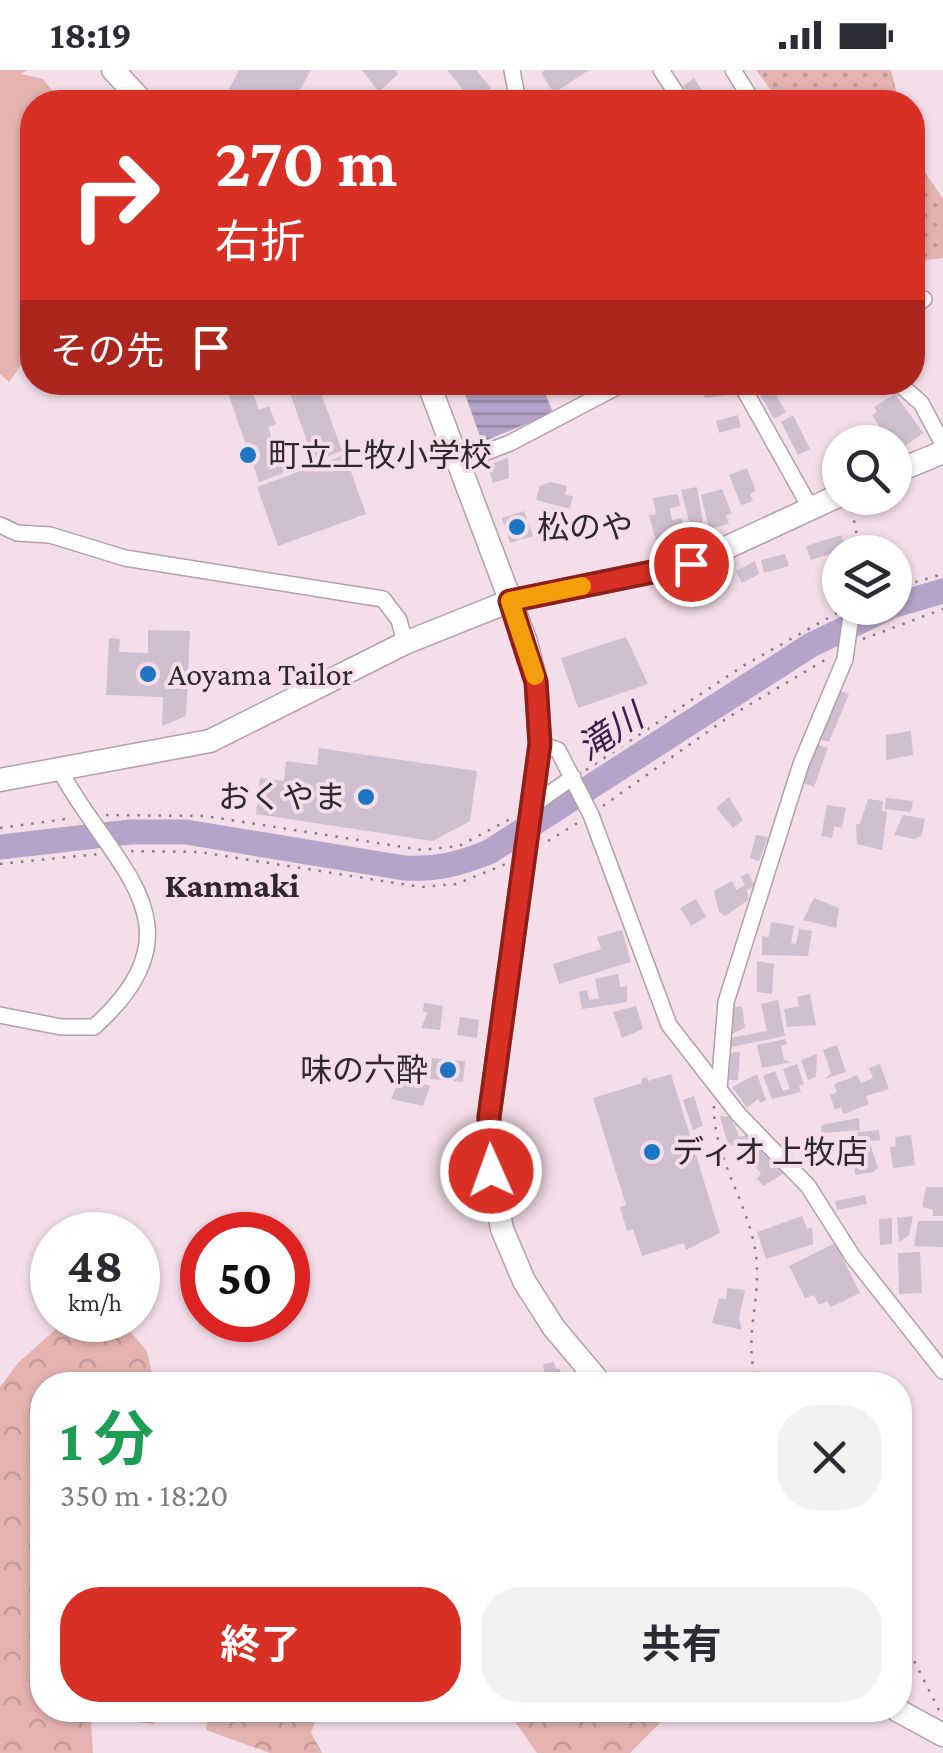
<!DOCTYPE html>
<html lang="ja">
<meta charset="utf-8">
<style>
:root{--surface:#fff;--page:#f2f2f3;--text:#2b2b33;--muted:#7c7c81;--accent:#d93025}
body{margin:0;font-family:"Crimson Pro","Noto Sans JP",serif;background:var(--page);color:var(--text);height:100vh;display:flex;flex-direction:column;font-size:38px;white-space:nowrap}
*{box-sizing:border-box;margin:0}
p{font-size:32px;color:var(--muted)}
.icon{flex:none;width:55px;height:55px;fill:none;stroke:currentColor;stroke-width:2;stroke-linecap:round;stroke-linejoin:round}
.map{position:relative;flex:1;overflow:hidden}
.drawer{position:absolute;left:30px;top:1302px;width:882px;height:350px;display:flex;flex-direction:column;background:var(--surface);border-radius:40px;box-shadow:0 2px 8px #0004}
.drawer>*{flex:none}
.hud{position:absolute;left:20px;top:20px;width:905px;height:305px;border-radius:40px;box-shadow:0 2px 8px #0004;background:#d93025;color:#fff;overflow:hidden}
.buttons{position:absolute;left:822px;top:355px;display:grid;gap:20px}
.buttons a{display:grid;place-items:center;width:90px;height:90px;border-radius:50%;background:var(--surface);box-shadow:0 2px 8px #0004;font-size:50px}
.speed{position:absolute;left:30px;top:1142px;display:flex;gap:20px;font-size:50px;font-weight:700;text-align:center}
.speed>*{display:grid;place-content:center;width:130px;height:130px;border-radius:50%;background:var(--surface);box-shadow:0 2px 8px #0004;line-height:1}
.speed small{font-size:25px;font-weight:400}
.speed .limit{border:15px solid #d22;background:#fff;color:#111}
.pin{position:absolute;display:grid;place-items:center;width:85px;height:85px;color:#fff;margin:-42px;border:5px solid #fff;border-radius:50%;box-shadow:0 2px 10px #0007}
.me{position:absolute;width:110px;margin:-55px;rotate:358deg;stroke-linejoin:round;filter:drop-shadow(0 0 8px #0008)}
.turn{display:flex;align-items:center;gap:35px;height:210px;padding:0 30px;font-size:45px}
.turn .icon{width:130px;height:130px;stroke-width:2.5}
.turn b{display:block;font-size:70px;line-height:85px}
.then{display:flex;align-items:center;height:95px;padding:0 30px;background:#0003;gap:20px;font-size:38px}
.round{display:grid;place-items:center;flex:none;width:105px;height:105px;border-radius:40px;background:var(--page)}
.summary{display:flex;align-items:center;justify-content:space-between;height:170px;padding:0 30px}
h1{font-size:60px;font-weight:700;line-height:75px;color:#1e9e55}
.button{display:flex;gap:20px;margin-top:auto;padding:20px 30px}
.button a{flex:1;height:115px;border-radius:40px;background:var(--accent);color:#fff;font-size:40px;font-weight:700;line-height:115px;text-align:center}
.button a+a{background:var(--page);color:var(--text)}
.status{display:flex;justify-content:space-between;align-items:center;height:70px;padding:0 50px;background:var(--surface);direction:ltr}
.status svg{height:28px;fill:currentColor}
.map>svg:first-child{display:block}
.grass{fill:url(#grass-dots)}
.forest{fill:url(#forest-crowns)}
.pitch{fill:#e4b3b0}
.water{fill:url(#water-rules)}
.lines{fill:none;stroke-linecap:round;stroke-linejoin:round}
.river{stroke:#b6a3c9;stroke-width:25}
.building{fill:#cfbfcf}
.street-casing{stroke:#b39fa9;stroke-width:18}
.secondary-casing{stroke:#b39fa9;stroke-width:25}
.path{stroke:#887a81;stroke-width:2.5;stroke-dasharray:2.5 8;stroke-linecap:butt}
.street{stroke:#fff;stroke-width:15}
.secondary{stroke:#fff;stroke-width:22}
.route-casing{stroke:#8d1f18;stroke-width:25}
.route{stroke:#d93025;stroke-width:18}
.slow{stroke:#f59e0b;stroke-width:18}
.poi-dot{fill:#1e75c2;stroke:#f4dee9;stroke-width:4}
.labels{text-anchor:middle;stroke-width:8;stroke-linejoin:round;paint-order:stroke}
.poi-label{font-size:32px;fill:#2f272b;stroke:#f4dee9;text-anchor:start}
.water-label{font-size:35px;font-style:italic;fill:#391f4f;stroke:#f4dee9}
.neighbourhood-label{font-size:35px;font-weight:bold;fill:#2f272b;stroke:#f4dee9}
</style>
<div class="status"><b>18:19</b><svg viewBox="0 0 49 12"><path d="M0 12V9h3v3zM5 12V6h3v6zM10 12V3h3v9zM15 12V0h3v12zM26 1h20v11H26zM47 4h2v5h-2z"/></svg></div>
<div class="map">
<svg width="943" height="1683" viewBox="0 0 943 1683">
<defs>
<pattern id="grass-dots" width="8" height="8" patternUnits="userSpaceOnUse" patternTransform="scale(2.5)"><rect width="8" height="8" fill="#e4b3b0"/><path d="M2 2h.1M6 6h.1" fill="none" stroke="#c49a98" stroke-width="1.8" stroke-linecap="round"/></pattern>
<pattern id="forest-crowns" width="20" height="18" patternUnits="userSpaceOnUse" patternTransform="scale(2.5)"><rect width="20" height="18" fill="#e4b3b0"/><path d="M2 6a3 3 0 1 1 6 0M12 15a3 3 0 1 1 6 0" fill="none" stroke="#c49a98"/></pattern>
<pattern id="water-rules" width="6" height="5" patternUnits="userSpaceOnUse" patternTransform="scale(2.5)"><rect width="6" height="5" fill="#b6a3c9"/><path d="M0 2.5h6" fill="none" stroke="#9485a3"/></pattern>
</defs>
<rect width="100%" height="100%" fill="#f4dee9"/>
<path class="grass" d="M756,0H891L899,32H780Z
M912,73L920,95L943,129V188L913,192Z"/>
<path class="forest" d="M66,1250L122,1252L147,1281L154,1313L42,1315V1640L167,1642L153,1654L105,1647L91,1651L93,1683H0V1317L19,1292Z
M209,1640H319L311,1663L322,1683H270L206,1660Z
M507,1640H673L630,1683H537Z"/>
<path class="pitch" d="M0,0H27L21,4L43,9L61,32H32V280L9,312L0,304Z"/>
<path class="water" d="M461,313H541L553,343L482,372Z"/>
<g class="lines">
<path class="river" d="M895,535L943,521
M0,777L130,762H186L404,798C436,800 459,794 489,782L811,575L888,538"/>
</g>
<path class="building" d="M239,0H311L293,32H222Z
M362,0H396L398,4L379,22Z
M447,0H476L491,18L473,32Z
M545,0H589L554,23L541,3Z
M694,8L705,25L694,32L683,16Z
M224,312H249L259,340L269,336L276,354L268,357L284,403L259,412Z
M286,312H317L342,381L314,391Z
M753,312H769L786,342L774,349Z
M725,314L728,325L705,328L703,320Z
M895,324L923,363L905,376L901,370L888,369L872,345L877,342L874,337Z
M738,345L741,357L719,363L716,351Z
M793,345L810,379L798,385L781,352Z
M345,385L366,444L278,476L257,417Z
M508,388L509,408L493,413L487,395Z
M747,398L756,421L750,424L753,431L741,435L729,405Z
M550,412L567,416L565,425L573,426L570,439L536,430L540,416Z
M697,417L705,465L693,467L681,420Z
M722,419L732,444L726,445L729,454L709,459L701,425Z
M678,424L680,436L670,438L672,450L682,448L684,463L675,464L676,471L657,475L649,445L656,444L653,428Z
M524,441L533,466L510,473L502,448Z
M841,465L846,479L811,490L806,476Z
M785,484L789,496L764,503L761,490Z
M755,491L759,504L742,513L736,501Z
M148,560L190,561L186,646L162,656L163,627L106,625L109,568L120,569L119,582L148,583Z
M626,567L648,614L578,638L561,588Z
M838,620L849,624L829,672L820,669Z
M911,661L913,685L886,690V665Z
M816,674L828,678L814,717L802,713Z
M319,678L477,701L470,751L433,771L256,744L260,708L284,711L286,691L317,695Z
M729,727L743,750L733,758L716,738Z
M886,728L913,731L911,742L885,739Z
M868,729L883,731L882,741L887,742L882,780L857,774L856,754H860Z
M827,735L846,738L842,758L834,756L832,768L821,766Z
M903,745L925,749L922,765L915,769L894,765Z
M756,765L768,767L759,791L750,788Z
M748,803L755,816L747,820L748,830L725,846L719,842L714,821L732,811L736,820L745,815L740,807Z
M814,828L839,838L836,858L803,850Z
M696,829L706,847L691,856L680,838Z
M771,852L794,856L791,873L796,874L799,859L812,861L808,886L762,885V866L769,867Z
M622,860L631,892L559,914L553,894L601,879L597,867Z
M757,891L774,894L772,924L757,922Z
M618,904L620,917L627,916V932L582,939L579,922L587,920L589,930L599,928L595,909Z
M810,924L816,955L787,957L784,939L799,936L797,927Z
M778,930L785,966L732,977L730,968L767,961L761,934Z
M424,933L443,936L440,960L421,958L428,942H423Z
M636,936L643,959L622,968L613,942Z
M742,936L745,958L727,966L726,961L732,960L729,938Z
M460,947L479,950L477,968L457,965Z
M786,969L787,974L781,976L784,990L791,992L762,998L757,975Z
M837,975L846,1002L825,1009L831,1003L823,980Z
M740,982L738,1010H727L726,983Z
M817,984L816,1007L808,1010L801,990Z
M432,988L465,991L463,1012L430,1009Z
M797,994L804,1014L799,1016L801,1022L772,1029L763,1006L775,1001L783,1021L790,1019L783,999Z
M880,994L889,1019L866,1026L869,1034L844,1044L841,1037L835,1040L830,1025L837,1022L834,1014L858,1005L861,1013L873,1008L869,998Z
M671,1004L720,1163L686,1180L684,1173L642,1186L633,1159L627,1161L620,1137L626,1135L593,1028L642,1013L641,1009L647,1007L648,1011Z
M757,1004L766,1030L760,1033L758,1029L747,1038L732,1017Z
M401,1006L430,1016L423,1036L391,1029Z
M694,1026L703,1056L693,1060L683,1030Z
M720,1046L730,1047L740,1067L750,1064L751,1070L728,1076Z
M859,1048L860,1060L821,1063V1055Z
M879,1060L880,1070L869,1071L878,1097L874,1102L855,1105L850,1063Z
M911,1065L915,1095L893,1098L890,1077L896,1076L895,1067Z
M759,1072L784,1103L763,1116L757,1108L761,1104L745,1084Z
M926,1117H943V1146H933V1140L922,1137Z
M865,1125L867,1134L837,1140L835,1131Z
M802,1146L807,1159L812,1157L813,1174L766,1189L757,1162Z
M913,1146L909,1165L899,1172L897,1148Z
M892,1148V1174L880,1175L879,1149Z
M918,1151H943V1177L914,1176Z
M835,1173L860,1223L831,1237L827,1231L819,1235L814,1225L805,1228L789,1196Z
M920,1182L922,1223L899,1224L898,1183Z
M727,1218L745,1220L739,1248L742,1260L712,1253L719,1228L726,1229Z
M554,1292L556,1299H560L559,1313L547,1315L543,1294Z"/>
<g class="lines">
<g class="street-casing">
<path id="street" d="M512,0L518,32
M661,0L682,32
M733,0L753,32
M912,238L924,229
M740,312L811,439
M897,312L921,333L943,374
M458,393L510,373L626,312
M0,455L17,463L50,465L125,488L383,529L399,550L405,573
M540,674L558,680L591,745L669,955L739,1045L808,1116L853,1187L943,1301
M532,736L573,707
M0,945L61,957H94C207,855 114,799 60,701
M719,1019L726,932L801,694L845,589L852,538"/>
</g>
<g class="secondary-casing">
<path id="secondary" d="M113,0L143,32
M428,312L526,572L536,612L540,674L489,1047L491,1101L502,1159L524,1211L554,1258L602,1315
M895,402L943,382
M0,710L210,671L405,573L510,531L691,494L840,425
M897,1640L943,1665"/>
</g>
<path class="path" d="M852,440L860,482
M895,518L943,504
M863,569L943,539
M586,700L743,596L837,543
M603,736L727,648L830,587
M106,745L205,746L422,780L459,776L512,748
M0,758L73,748
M548,771L579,752
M131,781L199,782L421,817L456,814L506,794
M0,794L98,784
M714,1036C713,1094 757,1143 757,1200C758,1242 743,1273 758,1315
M900,1563L940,1642"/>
<use href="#street" class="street"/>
<use href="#secondary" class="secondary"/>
</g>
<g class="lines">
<g class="route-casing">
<path id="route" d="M491,1101L489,1047L540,674L536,612L510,531L691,494"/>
</g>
<use href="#route" class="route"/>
<path class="slow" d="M535,606L510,531L582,516"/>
</g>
<g class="poi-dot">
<circle cx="248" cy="385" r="10"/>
<circle cx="517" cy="457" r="10"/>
<circle cx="148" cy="604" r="10"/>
<circle cx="366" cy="727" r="10"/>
<circle cx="448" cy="1000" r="10"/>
<circle cx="652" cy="1082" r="10"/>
</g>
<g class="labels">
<g class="poi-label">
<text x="268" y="396">町立上牧小学校</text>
<text x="537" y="468">松のや</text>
<text x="168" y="615">Aoyama Tailor</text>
<text x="346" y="738" text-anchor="end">おくやま</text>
<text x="428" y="1011" text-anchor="end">味の六酔</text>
<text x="672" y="1093">ディオ 上牧店</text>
</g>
<g class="water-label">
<text transform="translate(610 662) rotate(-33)" y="12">滝川</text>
</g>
<g class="neighbourhood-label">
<text x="232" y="827">Kanmaki</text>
</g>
</g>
</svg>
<div class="buttons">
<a><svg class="icon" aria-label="search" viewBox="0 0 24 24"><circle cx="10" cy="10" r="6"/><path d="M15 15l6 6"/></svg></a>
<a><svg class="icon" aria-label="layers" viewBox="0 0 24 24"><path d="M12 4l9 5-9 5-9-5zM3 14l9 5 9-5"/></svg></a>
</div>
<div class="speed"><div>48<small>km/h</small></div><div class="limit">50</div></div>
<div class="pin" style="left:691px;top:494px;background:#d93025"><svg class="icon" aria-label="arrive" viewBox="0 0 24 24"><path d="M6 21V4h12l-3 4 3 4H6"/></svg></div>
<svg class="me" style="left:491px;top:1101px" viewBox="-20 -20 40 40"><circle r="17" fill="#d93025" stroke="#fff" stroke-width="3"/><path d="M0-11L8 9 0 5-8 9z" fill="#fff"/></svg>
<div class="hud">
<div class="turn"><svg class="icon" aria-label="right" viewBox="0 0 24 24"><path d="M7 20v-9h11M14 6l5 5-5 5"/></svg><div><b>270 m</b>右折</div></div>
<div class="then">その先<svg class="icon" aria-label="arrive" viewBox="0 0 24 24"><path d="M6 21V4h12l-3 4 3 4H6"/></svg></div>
</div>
<section class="drawer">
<div class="summary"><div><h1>1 分</h1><p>350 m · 18:20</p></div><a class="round"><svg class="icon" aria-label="close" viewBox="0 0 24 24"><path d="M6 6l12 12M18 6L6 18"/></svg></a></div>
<div class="button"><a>終了</a><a>共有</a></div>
</section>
</div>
